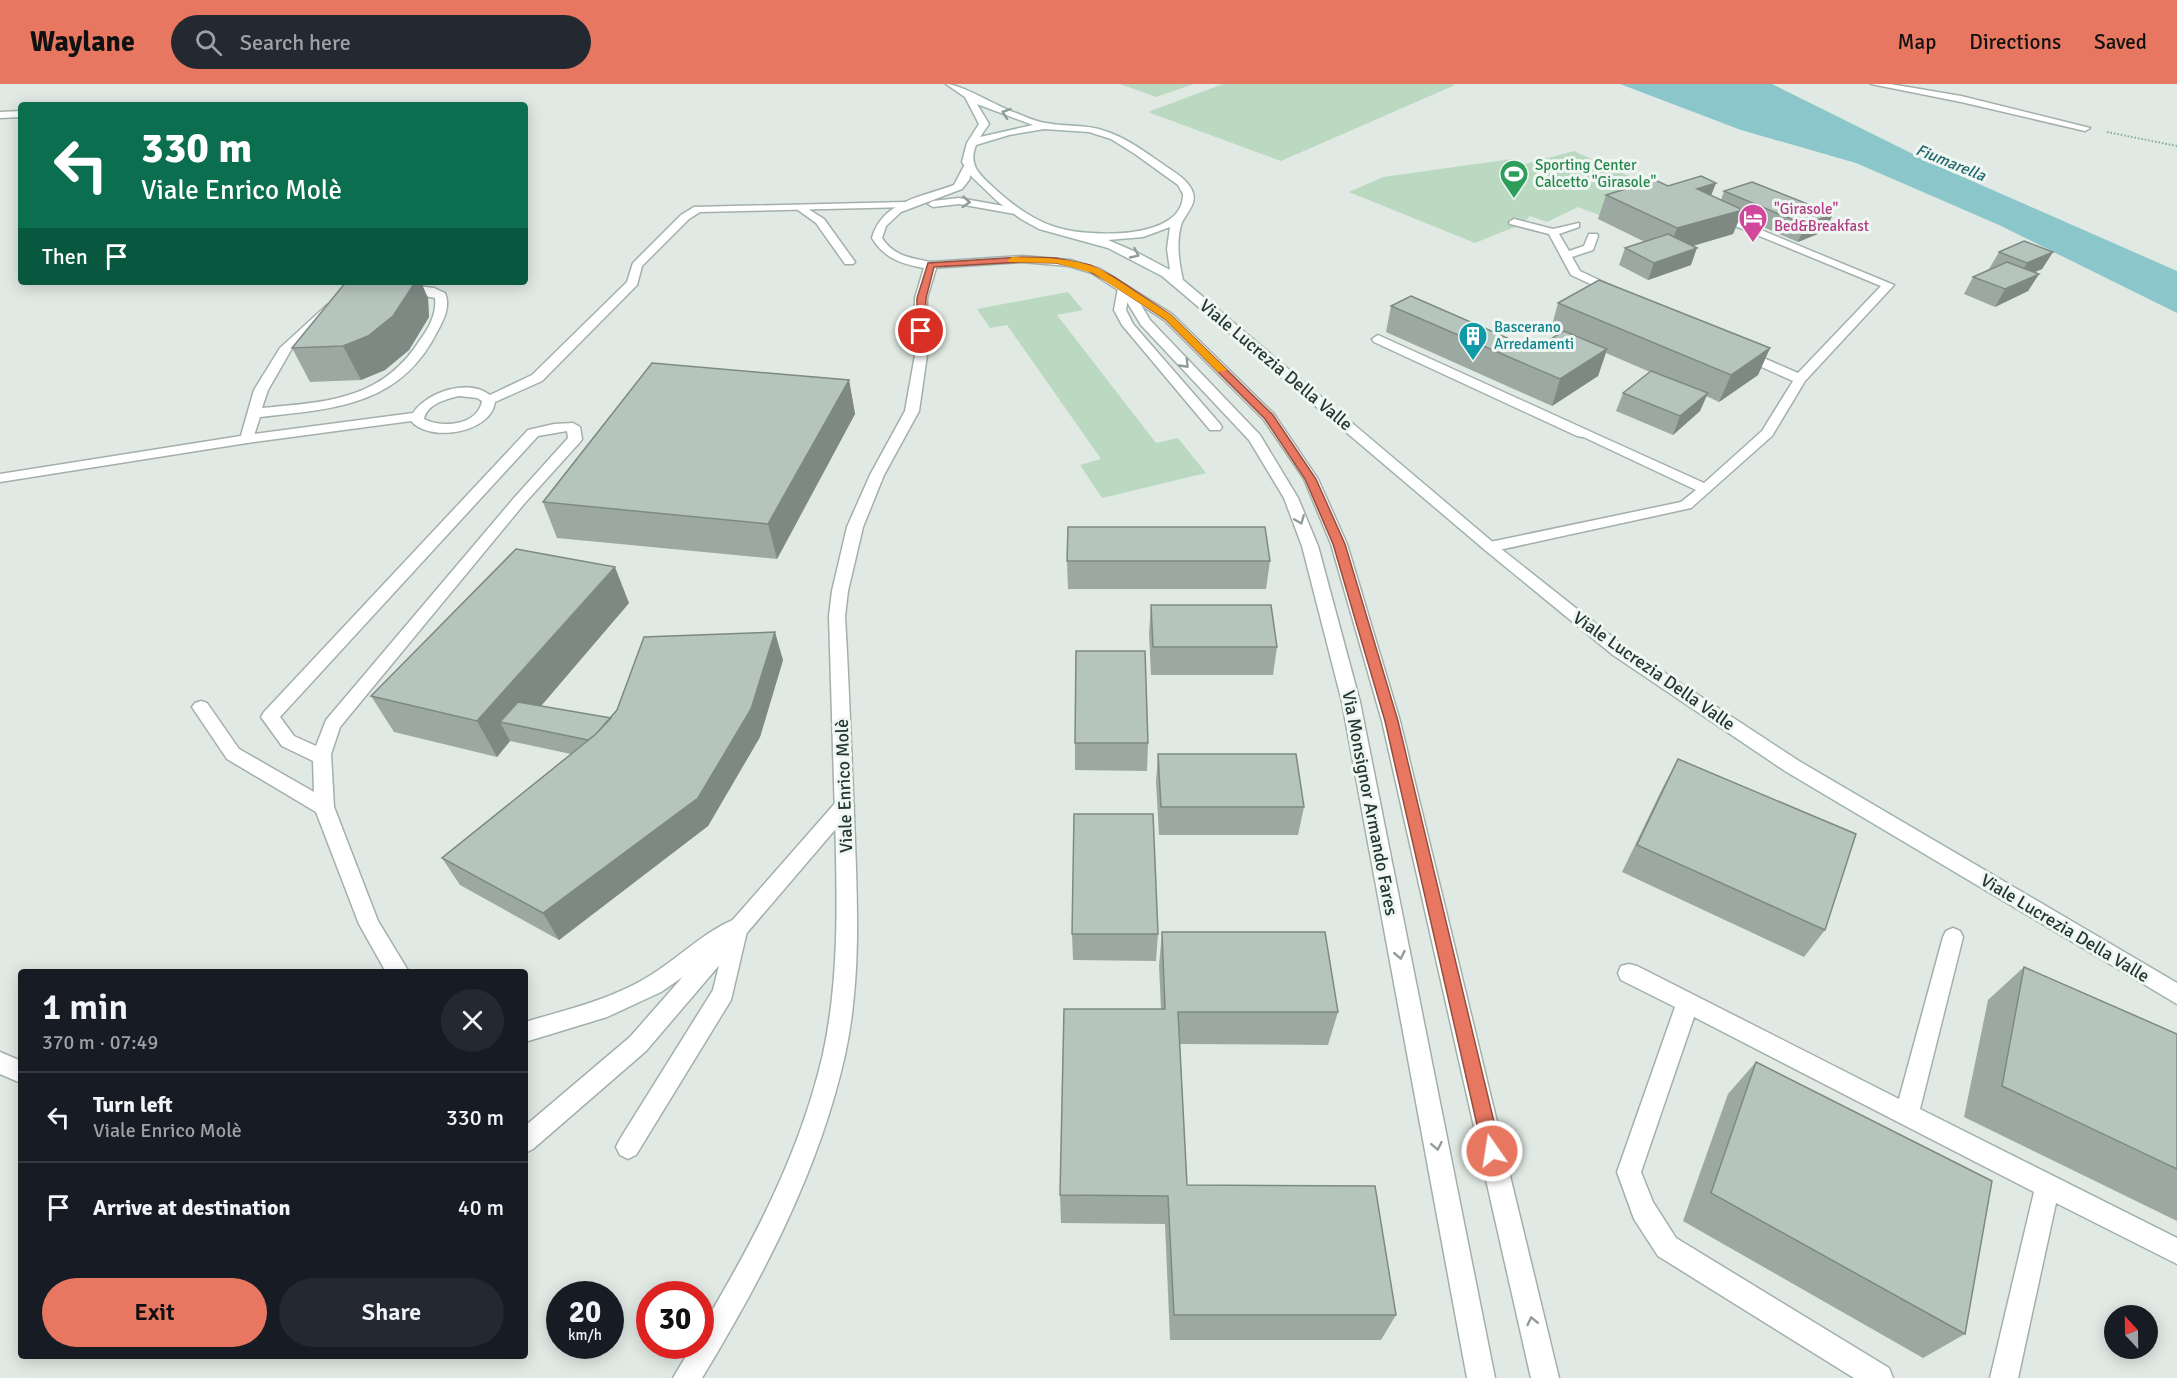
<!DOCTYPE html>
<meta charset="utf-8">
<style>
:root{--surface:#171b24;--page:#242831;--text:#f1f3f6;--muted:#9ea1a6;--line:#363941;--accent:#e77760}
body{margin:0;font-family:Signika,sans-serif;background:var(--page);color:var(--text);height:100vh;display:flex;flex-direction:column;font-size:22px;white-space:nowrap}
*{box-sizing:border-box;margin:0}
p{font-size:20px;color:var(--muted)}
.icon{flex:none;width:33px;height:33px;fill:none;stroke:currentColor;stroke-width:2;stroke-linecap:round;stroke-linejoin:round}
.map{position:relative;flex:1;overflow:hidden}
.panel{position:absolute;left:18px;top:885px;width:510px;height:390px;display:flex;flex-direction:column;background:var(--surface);border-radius:6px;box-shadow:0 3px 15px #0003}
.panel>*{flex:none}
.banner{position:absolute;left:18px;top:18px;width:510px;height:183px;border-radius:6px;box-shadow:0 3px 15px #0003;background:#0b6e4f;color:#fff;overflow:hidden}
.needle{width:39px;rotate:338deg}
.fabs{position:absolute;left:2104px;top:1221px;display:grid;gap:12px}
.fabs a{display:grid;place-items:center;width:54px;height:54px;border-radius:50%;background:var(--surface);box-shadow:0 3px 15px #0003;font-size:30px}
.speed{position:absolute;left:546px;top:1197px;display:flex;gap:12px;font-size:30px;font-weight:700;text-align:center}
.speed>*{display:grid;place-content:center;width:78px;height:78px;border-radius:50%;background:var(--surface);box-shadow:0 3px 15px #0003;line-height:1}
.speed small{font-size:15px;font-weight:400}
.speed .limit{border:9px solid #d22;background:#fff;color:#111}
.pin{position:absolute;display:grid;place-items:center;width:51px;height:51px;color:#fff;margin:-26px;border:3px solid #fff;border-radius:50%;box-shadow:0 2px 6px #0007}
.me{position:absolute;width:66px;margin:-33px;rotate:347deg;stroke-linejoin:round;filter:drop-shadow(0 0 4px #0008)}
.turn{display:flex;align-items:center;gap:21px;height:126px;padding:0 24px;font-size:27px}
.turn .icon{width:78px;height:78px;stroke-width:2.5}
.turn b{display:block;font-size:42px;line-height:51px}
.then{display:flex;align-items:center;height:57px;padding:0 24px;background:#0003;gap:12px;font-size:22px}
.round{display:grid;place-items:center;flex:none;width:63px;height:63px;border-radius:32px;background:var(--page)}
.summary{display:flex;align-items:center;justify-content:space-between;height:102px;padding:0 24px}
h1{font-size:36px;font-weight:600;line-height:45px}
.button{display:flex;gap:12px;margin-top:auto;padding:12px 24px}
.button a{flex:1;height:69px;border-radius:36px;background:var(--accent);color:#111;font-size:24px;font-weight:600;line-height:69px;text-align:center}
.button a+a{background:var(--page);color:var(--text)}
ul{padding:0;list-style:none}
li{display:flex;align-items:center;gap:18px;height:90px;padding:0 24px;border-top:2px solid var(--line)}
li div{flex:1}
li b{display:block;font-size:22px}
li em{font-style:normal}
header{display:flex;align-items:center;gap:36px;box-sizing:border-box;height:84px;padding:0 30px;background:var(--accent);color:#111}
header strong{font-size:28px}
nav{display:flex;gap:33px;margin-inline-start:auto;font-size:21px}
.search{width:420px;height:54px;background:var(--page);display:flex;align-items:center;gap:15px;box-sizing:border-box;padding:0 21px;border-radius:33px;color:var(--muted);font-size:22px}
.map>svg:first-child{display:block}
.green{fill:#bad9c0}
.water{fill:#8bc6cb}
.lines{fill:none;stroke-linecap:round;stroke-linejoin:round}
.service-casing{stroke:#a3b0aa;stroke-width:3}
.minor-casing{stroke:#a3b0aa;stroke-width:3}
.tertiary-casing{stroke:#a3b0aa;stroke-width:3}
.secondary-casing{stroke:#a0b4ab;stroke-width:3}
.path{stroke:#82ab9b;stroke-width:2;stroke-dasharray:1.5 2;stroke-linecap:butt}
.service{fill:#fff;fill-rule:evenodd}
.minor{fill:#fff;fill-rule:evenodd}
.tertiary{fill:#fff;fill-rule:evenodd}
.secondary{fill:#fff;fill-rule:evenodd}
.wall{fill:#9ca9a3}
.shaded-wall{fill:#7f8984}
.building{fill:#b5c4bd;stroke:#7f8984;stroke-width:1.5}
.oneway{stroke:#909c98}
.route{fill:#e77760;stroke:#964d3e;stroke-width:1.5}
.slow{fill:#f59e0b}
.labels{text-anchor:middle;stroke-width:6;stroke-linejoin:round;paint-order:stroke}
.far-leisure-label{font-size:15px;fill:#27864d;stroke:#f0f6f2;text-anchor:start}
.far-hotel-label{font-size:15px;fill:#b23c85;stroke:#f0f6f2;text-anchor:start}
.far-culture-label{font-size:15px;fill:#0d838f;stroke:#f0f6f2;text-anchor:start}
.far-water-label{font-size:16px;font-style:italic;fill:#21686f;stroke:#f0f6f2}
.street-label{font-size:18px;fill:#223830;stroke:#f0f6f2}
</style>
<header>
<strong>Waylane</strong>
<div class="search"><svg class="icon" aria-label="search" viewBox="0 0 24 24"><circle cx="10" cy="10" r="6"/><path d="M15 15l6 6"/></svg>Search here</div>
<nav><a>Map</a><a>Directions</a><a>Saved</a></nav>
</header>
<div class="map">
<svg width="2177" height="1294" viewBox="0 0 2177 1294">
<rect width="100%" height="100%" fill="#e0e9e4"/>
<path class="green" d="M1120,0H1194L1156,13Z
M1223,0H1451L1455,1L1281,77L1148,28Z
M1574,67L1673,112L1604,133L1578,123L1547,138L1530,132L1522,140L1475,159L1349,108L1383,93L1512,75L1525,80Z
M1068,208L1083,226L1057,231L1156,359L1178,354L1206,389L1102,414L1080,381L1101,375L1007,241L990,244L977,225Z"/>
<path class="water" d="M1620,0H1772L1929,78L2177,187V229L1999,141L1856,79L1741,46Z"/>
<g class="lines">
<g class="service-casing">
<path id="service" d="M21,27V33L0,34V28Z
M802,121L824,135L855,178L853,180H845L816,139L798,126L797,124Z
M401,200L434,204L445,209C451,223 443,237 437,248C400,322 333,325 260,333L252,358H242L240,355L254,306L280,264L327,221H335L337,224L291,266L268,306L262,324C327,318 382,316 420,256C429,244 437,229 435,214L397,206V202Z
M1124,200L1130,204L1126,226L1133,240L1220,340L1222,343L1220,346H1210L1122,241L1114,226L1118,204Z
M1378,251L1587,346L1589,349L1582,353L1577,352L1374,258L1372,255Z
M573,339L580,343L582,355L580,358L524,420L340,643L331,670L334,723L378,837L409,888H386L359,840L316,728L227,675L192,623L195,619L201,617L207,619L239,665L314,708L313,677L282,662L261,633L264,628L528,346L554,340ZM567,347L568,354L514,414L326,636L316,662L294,652L280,633L538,352Z
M738,834L745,837L748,843L731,916L636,1071L628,1075L620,1071L616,1063L620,1055L713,906L723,865L661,908L607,933L525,958V938C566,926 609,916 646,894C677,876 705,846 738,834Z"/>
</g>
<g class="minor-casing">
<path id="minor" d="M1871,0H1890L1961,12L2090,44L2085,47L1961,18Z
M906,118L910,119V123L700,128L689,135L642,182L637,201L542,297L495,318C491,349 430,359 411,337L247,359L0,398V390L247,351L413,329C427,308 468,294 490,311L532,291L627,198L633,179L681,131L694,123ZM459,312L477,314L482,317C478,341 443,345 424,335C427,320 446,315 459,312Z
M1715,127L1894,201L1805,297L1772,352L1691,424L1490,468L1485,466L1482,463L1485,460L1490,458L1681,418L1696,406L1575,349L1582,345L1587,346L1704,399L1762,347L1793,297L1737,272L1735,269L1737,266H1745L1798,289L1881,202L1711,132V128Z
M1514,135L1553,145L1579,139V143L1559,150L1569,167L1584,162L1589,150H1597L1598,152L1593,166L1572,173L1580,187L1622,207V211H1614L1571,191L1549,150L1510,140L1509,138Z
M1022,172L1070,176L1100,185L1172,230L1274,330L1318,395L1347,460L1400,637L1559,1294H1531L1382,637L1331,460L1304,395L1264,336L1164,236L1141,221L1150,236L1260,351L1298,414L1318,462L1360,618L1495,1294H1467L1342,618L1302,462L1284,414L1249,356L1141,241L1121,208L1092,189L1069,182L1022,178L931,184L925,181L931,178Z
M844,715L851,717L854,722L851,727L646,967L533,1065L525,1069V1042L630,953L837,717Z
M1953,844L1960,847L1963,853L1920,1025L2177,1154V1180L2056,1119L2018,1294H1990L2034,1108L1694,933L1641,1088L1653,1118L1676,1154L1889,1284L1893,1294H1854L1658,1172L1634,1135L1617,1088L1675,923L1621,896L1618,889L1621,882L1629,880L1637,882L1899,1015L1943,853L1946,847Z
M0,968L21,977V999L0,990Z"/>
</g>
<g class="tertiary-casing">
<path id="tertiary" d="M964,82L973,84L969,96L962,105L901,128L886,142L882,154C895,174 914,174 935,179L937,181L927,214V271L919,327L884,391L863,443L848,507L845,532C849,599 851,665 854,732C857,811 862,893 845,971C819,1087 763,1193 702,1294H673L692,1262H700V1247C752,1160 800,1070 823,970C840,892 837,811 835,731C833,665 831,598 829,532L832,507L847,443L870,391L905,327L915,271V214L924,184C901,180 884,174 872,154C882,117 922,113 954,101Z
M959,114L1015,124L1020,127L1015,130L959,120L933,123L928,120L933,117Z"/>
</g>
<g class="secondary-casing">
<path id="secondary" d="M946,0C961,0 998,23 1016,29C1026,33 1037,38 1046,39C1066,43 1085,40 1105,47C1127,54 1145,68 1164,81C1174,88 1189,96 1193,109C1197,121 1184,131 1181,141C1176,160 1179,178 1183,196L1495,460L1625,563L1799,677L2177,899V920L1785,687L1613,571L1485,466L1162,192L1108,164L1039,145L1021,135L997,117L972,93L962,78L967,59L979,40L965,13ZM977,20L1033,41L980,53L989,40ZM1044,45L1089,48L1111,55L1135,70L1178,101L1183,110C1184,158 1084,153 1055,143C1031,135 1011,120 993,103C979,90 968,81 976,61L1009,51ZM1170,143L1167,165L1170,186L1138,169L1108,156L1143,153Z"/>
</g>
<path class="path" d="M2107,48L2177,62"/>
<use href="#service" class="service"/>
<use href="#minor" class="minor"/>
<use href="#tertiary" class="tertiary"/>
<use href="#secondary" class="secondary"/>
</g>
<path class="wall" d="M1716,99L1711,111L1721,116L1724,107L1833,130L1825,147L1798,158L1740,133L1733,150L1693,162L1691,181L1648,196L1619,181L1625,164L1645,158L1598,135L1606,111L1668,102Z
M1999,168H2053L2042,185L2034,188L2039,190L2028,207L1995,223L1964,210L1973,193L1989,185Z
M428,214L429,233L409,266L385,286L361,296L310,298L292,264Z
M1558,219L1770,264L1758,291L1719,318L1706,312L1700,327L1673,351L1616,327L1623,309L1650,288L1606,269L1598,292L1552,322L1386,248L1391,222L1523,261H1541L1560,249L1551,245Z
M849,296L855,330L777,475L557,454L543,418Z
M1067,477H1270L1266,505H1068Z
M629,519L541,622L611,634L783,576L760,653L708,742L559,856L460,801L442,774L571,670L510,657L497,673L394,648L371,612Z
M1151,521L1277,563L1273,591H1151L1149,549Z
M1075,659H1148L1147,687L1075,686Z
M1158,670L1304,723L1298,751H1159L1156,698Z
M1678,675L1825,846L1804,873L1622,788L1663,703Z
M1162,848L1338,928L1328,961L1180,960L1187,1101L1396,1231L1381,1256H1170L1165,1140L1061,1139L1060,1111L1161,925L1159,882Z
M1072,850H1158L1156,877L1073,876Z
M2024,883L2177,950V1137L1964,1033L1988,916Z
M1756,978L1965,1250L1923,1274L1683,1137L1728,1010Z"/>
<path class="shaded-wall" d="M1716,99L1707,122L1697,105Z
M1743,126L1733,150L1668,169L1677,144Z
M1833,130L1825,147L1798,158L1805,141Z
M1697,164L1691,181L1648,196L1654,179Z
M2053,168L2042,185L2017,196L2027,179Z
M2039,190L2028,207L1995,223L2005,205Z
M414,198H421L428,214L429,233L409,266L385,286L361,296L343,262Z
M1770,264L1758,291L1719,318L1731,291Z
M1607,265L1598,292L1552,322L1560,295Z
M849,296L855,330L777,475L768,440Z
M1708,309L1700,327L1673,351L1680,332Z
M615,483L629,519L523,643L500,638L510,657L497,673L477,637Z
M775,548L783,576L760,653L708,742L559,856L543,829Z"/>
<path class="building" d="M1701,92L1716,99L1697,105L1743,126L1677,144L1606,111L1655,96L1668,102Z
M1752,98L1833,130L1805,141L1724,107Z
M1668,150L1697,164L1654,179L1625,164Z
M2024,157L2053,168L2027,179L1999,168Z
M2007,178L2039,190L2005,205L1973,193Z
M1599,196L1770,264L1731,291L1558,219Z
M346,198H414V200L393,232L368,252L343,262L292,264Z
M1411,212L1523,261L1530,256L1541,261L1564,247L1607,265L1560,295L1391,222Z
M652,279L849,296L768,440L543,418Z
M1651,287L1708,309L1680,332L1623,309Z
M1068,443H1265L1270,477H1067Z
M516,465L615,483L477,637L371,612Z
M1151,521H1271L1277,563H1153Z
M775,548L751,625L698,714L543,829L442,774L596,650L617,626L644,553Z
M1076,567H1145L1148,659H1075Z
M518,618L611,634L596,650L588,656L500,638Z
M1158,670H1296L1304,723H1161Z
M1678,675L1856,750L1825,846L1637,761Z
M1074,730H1153L1158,850H1072Z
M1162,848H1325L1338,928H1178L1187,1101L1375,1102L1396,1231H1174L1168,1112L1060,1111L1064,925H1165Z
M2024,883L2177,950V1085L2002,1002Z
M1756,978L1992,1097L1965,1250L1711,1109Z"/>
<defs><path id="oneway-chevron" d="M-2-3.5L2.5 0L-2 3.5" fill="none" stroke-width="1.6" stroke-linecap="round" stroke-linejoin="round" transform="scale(1.5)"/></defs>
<g class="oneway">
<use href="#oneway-chevron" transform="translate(1006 29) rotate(-161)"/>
<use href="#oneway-chevron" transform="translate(966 118) rotate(4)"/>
<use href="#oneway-chevron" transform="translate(1135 170) rotate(25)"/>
<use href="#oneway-chevron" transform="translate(1185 280) rotate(46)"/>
<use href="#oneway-chevron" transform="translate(1300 436) rotate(68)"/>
<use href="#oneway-chevron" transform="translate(1400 871) rotate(79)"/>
<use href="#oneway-chevron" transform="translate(1437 1062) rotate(79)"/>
<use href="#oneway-chevron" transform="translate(1532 1237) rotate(-103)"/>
</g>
<path class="route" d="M1022,173L1056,174L1090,181L1114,193L1171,231L1273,331L1316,395L1345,460L1398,637L1501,1067L1498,1074L1492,1076L1485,1074L1483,1067L1385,637L1333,460L1305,395L1265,335L1165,235L1107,197L1085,185L1056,179L1022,178L934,183L926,214L925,247L917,249V214L928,179Z"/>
<path class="slow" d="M1012,173C1041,174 1072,173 1100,185L1171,231L1227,286L1218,288L1165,235L1093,189L1056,179L1009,178L1008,176Z"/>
<defs>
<g id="stadium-pin" transform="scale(1.5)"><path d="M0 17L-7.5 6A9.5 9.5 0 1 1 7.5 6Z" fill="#2e9e5b" stroke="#f0f6f2"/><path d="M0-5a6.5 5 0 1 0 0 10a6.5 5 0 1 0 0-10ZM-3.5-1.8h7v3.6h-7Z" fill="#fff"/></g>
<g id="hotel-pin" transform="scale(1.5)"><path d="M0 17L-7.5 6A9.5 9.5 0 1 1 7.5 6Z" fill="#d1479c" stroke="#f0f6f2"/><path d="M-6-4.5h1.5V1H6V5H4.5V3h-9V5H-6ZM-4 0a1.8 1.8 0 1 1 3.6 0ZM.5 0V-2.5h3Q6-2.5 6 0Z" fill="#fff"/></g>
<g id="building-pin" transform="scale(1.5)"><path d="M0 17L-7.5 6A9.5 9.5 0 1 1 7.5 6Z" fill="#0f9aa8" stroke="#f0f6f2"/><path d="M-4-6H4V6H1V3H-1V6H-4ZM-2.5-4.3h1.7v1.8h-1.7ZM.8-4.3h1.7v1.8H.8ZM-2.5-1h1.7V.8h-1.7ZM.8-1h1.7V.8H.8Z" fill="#fff"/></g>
</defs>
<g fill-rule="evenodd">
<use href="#stadium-pin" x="1514" y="90"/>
<use href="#hotel-pin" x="1753" y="134"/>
<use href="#building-pin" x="1473" y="252"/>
</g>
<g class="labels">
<g class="far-leisure-label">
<text x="1535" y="86">Sporting Center<tspan x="1535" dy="17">Calcetto "Girasole"</tspan></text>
</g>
<g class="far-hotel-label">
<text x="1774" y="130">"Girasole"<tspan x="1774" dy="17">Bed&amp;Breakfast</tspan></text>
</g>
<g class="far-culture-label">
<text x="1494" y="248">Bascerano<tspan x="1494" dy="17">Arredamenti</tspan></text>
</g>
<g class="far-water-label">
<text transform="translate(1951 78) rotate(22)" y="6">Fiumarella</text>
</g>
<g class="street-label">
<text transform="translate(1276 281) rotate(40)" y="6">Viale Lucrezia Della Valle</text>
<text transform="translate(1654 587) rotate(35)" y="6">Viale Lucrezia Della Valle</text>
<text transform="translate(844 702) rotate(-92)" y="6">Viale Enrico Molè</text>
<text transform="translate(1370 719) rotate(79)" y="6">Via Monsignor Armando Fares</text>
<text transform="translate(2065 844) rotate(31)" y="6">Viale Lucrezia Della Valle</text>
</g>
</g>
</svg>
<div class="fabs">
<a><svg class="needle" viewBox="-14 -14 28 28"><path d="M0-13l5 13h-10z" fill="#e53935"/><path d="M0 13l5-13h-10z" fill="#9ea1a6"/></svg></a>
</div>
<div class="speed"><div>20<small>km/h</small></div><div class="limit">30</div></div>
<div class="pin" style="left:921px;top:247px;background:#d93025"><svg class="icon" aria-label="arrive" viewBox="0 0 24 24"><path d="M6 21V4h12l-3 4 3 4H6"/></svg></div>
<svg class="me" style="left:1492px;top:1067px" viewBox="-20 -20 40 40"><circle r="17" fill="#e77760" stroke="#fff" stroke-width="3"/><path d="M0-11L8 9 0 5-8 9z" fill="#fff"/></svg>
<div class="banner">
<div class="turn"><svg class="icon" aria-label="left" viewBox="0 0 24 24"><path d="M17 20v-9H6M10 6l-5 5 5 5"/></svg><div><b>330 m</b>Viale Enrico Molè</div></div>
<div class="then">Then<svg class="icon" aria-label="arrive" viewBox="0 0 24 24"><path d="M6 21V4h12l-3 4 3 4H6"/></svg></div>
</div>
<section class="panel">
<div class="summary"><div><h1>1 min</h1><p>370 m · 07:49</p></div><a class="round"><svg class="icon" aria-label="close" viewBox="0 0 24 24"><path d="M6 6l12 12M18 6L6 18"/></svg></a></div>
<ul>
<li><svg class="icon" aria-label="left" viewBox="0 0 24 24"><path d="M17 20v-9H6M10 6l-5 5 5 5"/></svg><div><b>Turn left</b><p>Viale Enrico Molè</p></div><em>330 m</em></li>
<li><svg class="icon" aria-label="arrive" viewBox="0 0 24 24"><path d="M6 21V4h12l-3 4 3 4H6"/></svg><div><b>Arrive at destination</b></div><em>40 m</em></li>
</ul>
<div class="button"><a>Exit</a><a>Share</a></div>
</section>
</div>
